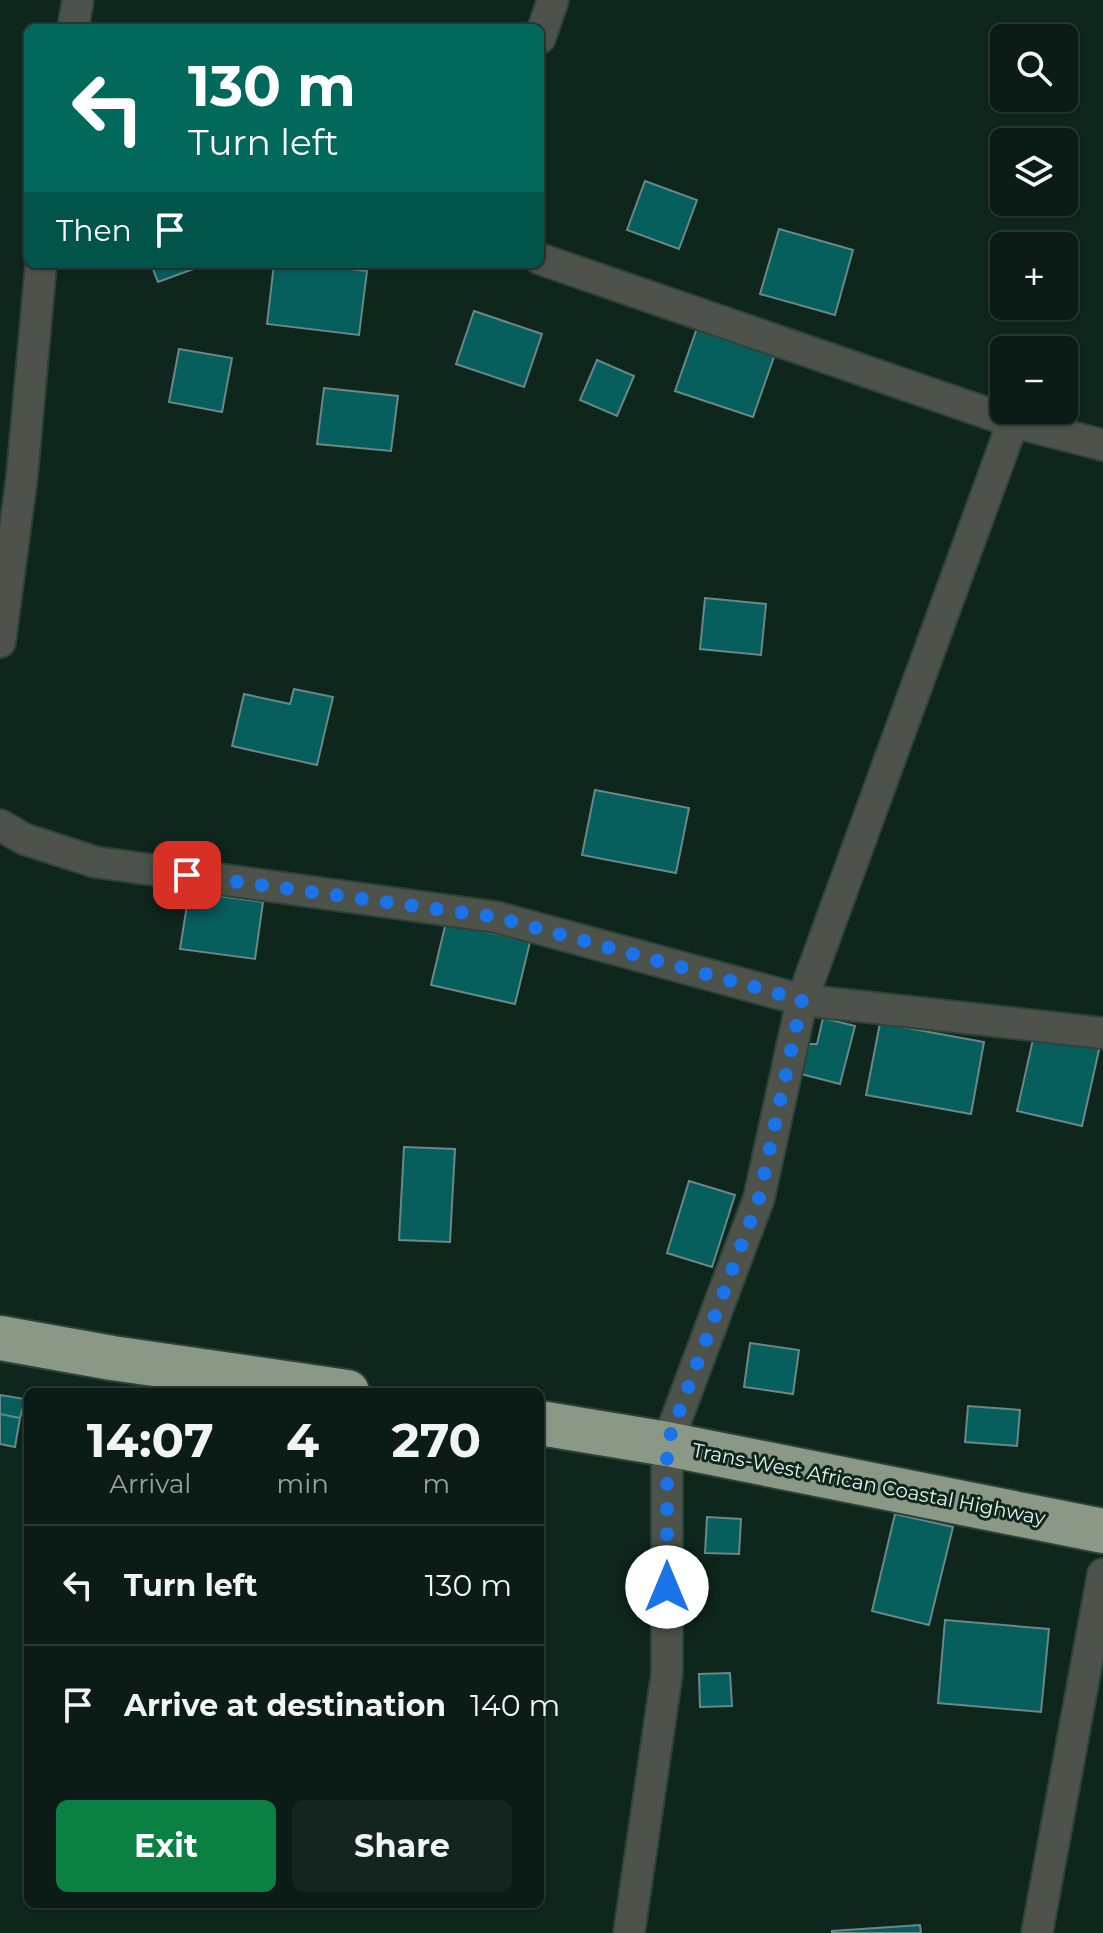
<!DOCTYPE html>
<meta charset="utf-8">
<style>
:root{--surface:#0b1c16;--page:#14251f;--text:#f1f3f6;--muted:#9aa1a1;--line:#2b3a35;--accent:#0b8043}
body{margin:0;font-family:Montserrat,sans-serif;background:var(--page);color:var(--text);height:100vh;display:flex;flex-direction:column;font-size:30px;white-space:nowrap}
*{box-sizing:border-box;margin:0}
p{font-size:26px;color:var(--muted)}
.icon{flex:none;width:44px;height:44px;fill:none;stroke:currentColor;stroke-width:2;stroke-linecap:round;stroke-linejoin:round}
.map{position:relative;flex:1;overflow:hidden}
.drawer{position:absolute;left:24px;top:1388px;width:520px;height:520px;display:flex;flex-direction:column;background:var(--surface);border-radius:12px;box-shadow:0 2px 6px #0004,0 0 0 2px var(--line)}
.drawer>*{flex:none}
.top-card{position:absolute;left:24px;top:24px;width:520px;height:244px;border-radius:12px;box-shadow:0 2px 6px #0004,0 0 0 2px var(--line);background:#00695c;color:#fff;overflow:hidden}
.controls{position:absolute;left:990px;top:24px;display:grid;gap:16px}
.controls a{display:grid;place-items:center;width:88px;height:88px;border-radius:12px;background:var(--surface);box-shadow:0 2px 6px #0004,0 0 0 2px var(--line);font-size:40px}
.pin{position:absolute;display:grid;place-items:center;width:68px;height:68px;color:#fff;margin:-34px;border-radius:16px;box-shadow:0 4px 12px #0006}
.me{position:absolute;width:88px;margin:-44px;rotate:0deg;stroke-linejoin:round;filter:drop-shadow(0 0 6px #0008)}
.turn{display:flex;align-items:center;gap:28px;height:168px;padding:0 32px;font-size:36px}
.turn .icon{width:104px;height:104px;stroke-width:2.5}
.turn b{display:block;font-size:56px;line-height:68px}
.then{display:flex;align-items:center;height:76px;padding:0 32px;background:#0003;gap:16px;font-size:30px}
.eta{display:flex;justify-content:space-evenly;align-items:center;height:136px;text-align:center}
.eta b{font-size:48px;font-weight:700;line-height:56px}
.primary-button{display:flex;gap:16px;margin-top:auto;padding:16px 32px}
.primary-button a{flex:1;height:92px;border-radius:12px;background:var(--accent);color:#fff;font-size:32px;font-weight:700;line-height:92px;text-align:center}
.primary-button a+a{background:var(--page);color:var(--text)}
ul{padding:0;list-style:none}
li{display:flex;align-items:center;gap:24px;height:120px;padding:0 32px;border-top:2px solid var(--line)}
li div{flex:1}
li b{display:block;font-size:30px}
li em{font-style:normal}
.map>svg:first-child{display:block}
.building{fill:#065e5d;stroke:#6a8887;stroke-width:2}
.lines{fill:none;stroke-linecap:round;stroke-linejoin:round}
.street-casing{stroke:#2d433a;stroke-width:34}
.highway-casing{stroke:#2d433a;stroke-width:48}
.street{stroke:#4d534b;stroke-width:30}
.highway{stroke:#899986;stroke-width:44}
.route{stroke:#1a73e8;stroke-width:14;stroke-dasharray:0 25.2}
.labels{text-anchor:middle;stroke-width:6;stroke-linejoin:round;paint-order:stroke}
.street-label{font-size:20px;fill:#e4f2ec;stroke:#0f261d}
</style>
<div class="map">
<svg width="1103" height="1933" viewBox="0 0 1103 1933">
<rect width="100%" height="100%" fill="#0f261d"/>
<path class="building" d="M645,181L697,200L679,249L627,230Z
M779,229L853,250L835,315L760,294Z
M151,264H195L196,268L158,282Z
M274,264H307L367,271L359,335L267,324Z
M474,311L542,334L524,387L456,364Z
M698,325L776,351L753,417L675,391Z
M179,349L232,358L222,412L169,402Z
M597,360L634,376L617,416L580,400Z
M324,388L398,396L391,451L317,444Z
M705,598L766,604L761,655L700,649Z
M294,689L333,697L317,765L232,746L244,694L290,704Z
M595,790L689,808L676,873L582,855Z
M189,892L263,902L255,959L180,949Z
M446,922L530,942L515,1004L431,985Z
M823,1018L855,1026L840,1084L801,1074L807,1044H817Z
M880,1023L984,1042L971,1114L866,1095Z
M1036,1026L1101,1041L1082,1126L1017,1111Z
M404,1147L455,1149L450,1242L399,1240Z
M689,1181L735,1195L712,1267L667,1253Z
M750,1343L799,1350L793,1394L744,1387Z
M0,1395L25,1399L20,1418L0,1414Z
M968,1406L1020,1410L1017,1446L965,1442Z
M0,1414L20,1418L15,1447L0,1444Z
M895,1514L953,1527L929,1625L872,1611Z
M707,1517L741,1519L739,1554L705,1553Z
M945,1620L1049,1629L1041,1712L938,1703Z
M730,1673L732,1706L700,1707L699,1674Z
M920,1925L921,1933H832V1931Z"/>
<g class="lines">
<g class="street-casing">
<path id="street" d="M73,28L78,0
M540,38L553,0
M540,259L1013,422L1103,445
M0,642L22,476L41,264
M0,825L24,839L95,862L496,917L802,1000L1103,1033
M629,1933L667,1673V1444L759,1198L802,1000L1013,422
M1037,1933L1103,1574"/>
</g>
<g class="highway-casing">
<path id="highway" d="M0,1338L112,1358L347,1392
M540,1423L667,1444L1103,1531"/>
</g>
<use href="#street" class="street"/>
<use href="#highway" class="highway"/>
</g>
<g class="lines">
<path class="route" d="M187,875L496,917L802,1000L759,1198L667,1444V1587"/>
</g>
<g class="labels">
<g class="street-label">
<text transform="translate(869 1484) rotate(11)" y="7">Trans-West African Coastal Highway</text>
</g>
</g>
</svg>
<div class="controls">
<a><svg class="icon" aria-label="search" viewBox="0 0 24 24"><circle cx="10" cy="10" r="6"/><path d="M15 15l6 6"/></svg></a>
<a><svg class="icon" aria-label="layers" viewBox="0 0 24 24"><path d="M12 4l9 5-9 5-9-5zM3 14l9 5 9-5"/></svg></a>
<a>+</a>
<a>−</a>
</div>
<div class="pin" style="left:187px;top:875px;background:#d93025"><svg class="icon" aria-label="arrive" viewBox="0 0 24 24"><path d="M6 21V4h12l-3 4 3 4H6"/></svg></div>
<svg class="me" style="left:667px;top:1587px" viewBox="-20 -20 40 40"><circle r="19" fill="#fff"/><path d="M0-13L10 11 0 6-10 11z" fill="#1a73e8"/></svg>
<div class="top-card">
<div class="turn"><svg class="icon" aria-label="left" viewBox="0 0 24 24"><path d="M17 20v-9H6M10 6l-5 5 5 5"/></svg><div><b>130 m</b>Turn left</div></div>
<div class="then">Then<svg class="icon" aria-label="arrive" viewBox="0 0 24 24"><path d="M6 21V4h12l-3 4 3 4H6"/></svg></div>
</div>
<section class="drawer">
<div class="eta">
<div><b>14:07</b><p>Arrival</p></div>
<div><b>4</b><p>min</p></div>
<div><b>270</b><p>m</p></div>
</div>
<ul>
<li><svg class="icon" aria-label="left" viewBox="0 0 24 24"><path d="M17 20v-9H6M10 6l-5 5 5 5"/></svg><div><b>Turn left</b></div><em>130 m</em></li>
<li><svg class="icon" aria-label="arrive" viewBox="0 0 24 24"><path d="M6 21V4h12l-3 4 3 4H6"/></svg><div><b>Arrive at destination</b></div><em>140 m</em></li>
</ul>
<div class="primary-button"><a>Exit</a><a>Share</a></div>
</section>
</div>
